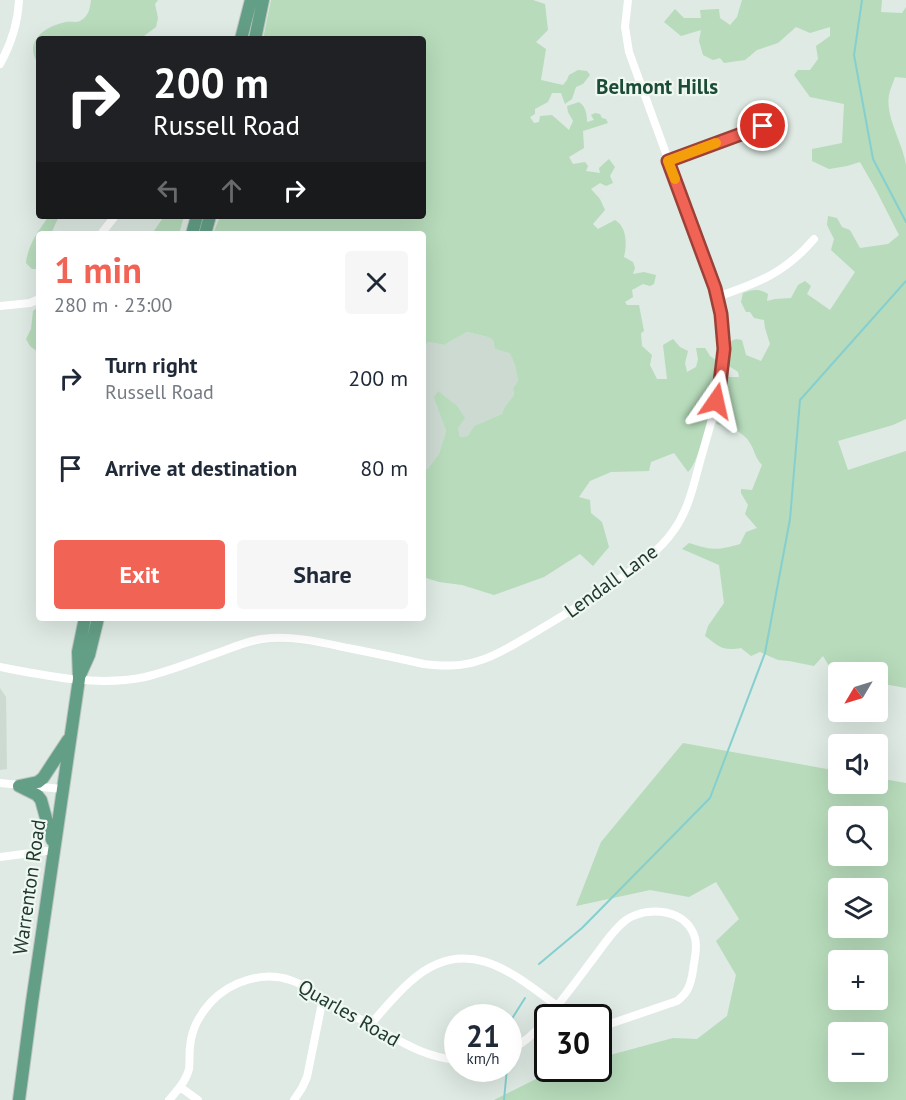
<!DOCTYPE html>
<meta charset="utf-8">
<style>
:root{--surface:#fff;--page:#f6f6f7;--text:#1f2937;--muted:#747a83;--accent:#f16355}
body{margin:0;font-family:"PT Sans",sans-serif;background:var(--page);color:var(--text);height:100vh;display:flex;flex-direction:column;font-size:22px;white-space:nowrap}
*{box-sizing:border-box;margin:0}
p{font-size:20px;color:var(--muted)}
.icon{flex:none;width:33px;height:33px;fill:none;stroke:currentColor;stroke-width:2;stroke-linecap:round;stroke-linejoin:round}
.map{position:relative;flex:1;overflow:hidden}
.drawer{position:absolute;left:36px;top:231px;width:390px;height:390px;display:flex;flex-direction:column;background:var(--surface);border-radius:6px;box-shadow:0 6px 24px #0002}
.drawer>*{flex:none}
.banner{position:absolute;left:36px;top:36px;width:390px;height:183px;border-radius:6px;box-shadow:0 6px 24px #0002;background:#202124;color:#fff;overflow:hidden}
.needle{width:39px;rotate:232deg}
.tools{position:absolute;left:828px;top:662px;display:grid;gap:12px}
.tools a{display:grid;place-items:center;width:60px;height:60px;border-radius:6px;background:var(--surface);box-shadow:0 6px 24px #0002;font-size:30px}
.speed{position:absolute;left:444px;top:1004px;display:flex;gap:12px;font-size:30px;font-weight:700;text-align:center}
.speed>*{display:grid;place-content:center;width:78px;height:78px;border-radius:50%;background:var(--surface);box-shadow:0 6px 24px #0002;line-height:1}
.speed small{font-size:15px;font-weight:400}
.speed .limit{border:3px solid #111;border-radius:9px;background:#fff;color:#111}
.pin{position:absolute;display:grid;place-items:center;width:51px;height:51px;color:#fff;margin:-26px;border:3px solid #fff;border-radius:50%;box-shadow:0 2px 6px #0007}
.me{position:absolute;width:66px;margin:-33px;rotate:11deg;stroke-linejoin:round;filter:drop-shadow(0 0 4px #0008)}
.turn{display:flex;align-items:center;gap:21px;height:126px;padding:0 18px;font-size:27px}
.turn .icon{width:78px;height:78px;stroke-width:2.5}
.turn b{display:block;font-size:42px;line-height:51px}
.lanes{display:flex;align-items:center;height:57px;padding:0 18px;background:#0003;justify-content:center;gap:30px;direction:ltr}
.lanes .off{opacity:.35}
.round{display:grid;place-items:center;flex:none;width:63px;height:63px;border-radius:6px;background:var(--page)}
.overview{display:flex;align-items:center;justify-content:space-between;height:102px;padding:0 18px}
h1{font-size:36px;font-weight:800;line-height:45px;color:var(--accent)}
.primary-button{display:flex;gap:12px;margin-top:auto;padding:12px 18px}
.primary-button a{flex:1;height:69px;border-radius:6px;background:var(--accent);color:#fff;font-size:24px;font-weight:800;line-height:69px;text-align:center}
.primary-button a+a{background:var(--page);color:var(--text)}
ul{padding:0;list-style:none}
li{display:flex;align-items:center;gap:18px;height:90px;padding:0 18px}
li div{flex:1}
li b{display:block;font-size:22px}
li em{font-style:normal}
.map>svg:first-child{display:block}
.built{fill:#cddad2}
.green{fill:#b7dbbb;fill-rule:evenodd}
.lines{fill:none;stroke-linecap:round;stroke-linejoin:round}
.stream{stroke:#86cfcf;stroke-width:2}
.primary-casing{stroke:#bcc4c0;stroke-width:14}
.minor{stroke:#fff;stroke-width:8}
.primary{stroke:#639f86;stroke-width:12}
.route-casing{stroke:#9d4037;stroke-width:15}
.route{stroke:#f16355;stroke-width:10}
.slow{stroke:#f59e0b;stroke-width:10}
.labels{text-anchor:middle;stroke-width:4.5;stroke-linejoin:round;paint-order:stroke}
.street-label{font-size:20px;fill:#20392e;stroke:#eff7f1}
.neighbourhood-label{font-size:21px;font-weight:bold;fill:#1c4b38;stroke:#eff7f1}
</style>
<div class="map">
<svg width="906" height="1100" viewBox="0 0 906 1100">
<rect width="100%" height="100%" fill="#deeae3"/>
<path class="built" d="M467,332L488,337L493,340L495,349L510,352L515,365L518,381L513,388L514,395L504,408L502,414L474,426L468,436L460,437L458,428L435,397L446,431L439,454L428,470H423V345L429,342L444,345Z
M0,688L6,697L7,769L0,770Z"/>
<path class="green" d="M91,0H158L155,4L158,18L156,27L140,39H39V65C22,42 45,26 66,22C71,21 76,23 80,21C89,16 90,8 91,0Z
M271,0H533L545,4L548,30L536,42L546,49L541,80L563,85L567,80L569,75L578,70L587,71L590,75L583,84L576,87L572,99L565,104L561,93H552L548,102L535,109V114L530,117L534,123L539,122L540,116L552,115L569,130L573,121L568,112L567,106L579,102C586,107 587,114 587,122L594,120L591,115L595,113L600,114L602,118L606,119L608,123L583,131L584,148L569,157L573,164L585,162L588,166L586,171L600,173L599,168L609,159L615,167L610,176L613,183L606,186L600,183L591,189L600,199L605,210L593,224L598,229L615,220C627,227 627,244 624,257L633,262L635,268L633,274L644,272L656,275L654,284L650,286L643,284L632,290L633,297L625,302L627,305H639L644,331L641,333L642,346L652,355L650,365L657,379H667L663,345L673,339L680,347L688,351L685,363L687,372L696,367L698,359L696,348H705L710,356L716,360C716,367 716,374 716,380C713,399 701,460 688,472L674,453L651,462L649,471L611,472L590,481L579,497L590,500L591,513L602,522L609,547L593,566L580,554L544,577L494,595L462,585L439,582L423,577V470L428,469L439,454L446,431L434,397L438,391L457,406L465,418L458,428L460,437L468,436L474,426L502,414L504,408L514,395L513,388L518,381L515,365L510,353L495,349L493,340L488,337L467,332L444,345L429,342L423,345V234H213L219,219L223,216H423V39H263Z
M742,0H882L881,12L902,13L906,7V78L895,77C893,83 890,89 889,95C885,117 903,143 906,165V419L893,425L838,441L848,470L906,451V688L884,684L878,678V672H838L831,669L823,656L814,666L789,661L778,660L760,652L751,656L741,648C722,651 720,647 705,636L708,626L724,603L719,565L682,549L689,543C711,550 717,551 740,544L746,532L757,528L745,514L748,505L741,493V489L752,490L762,465C755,458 755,451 750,443C743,431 729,427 716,424L726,377H739L738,372L726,364L731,341L736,339L742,340L746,355L761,361L770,344L765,328L764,320L754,318L750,312H746L741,302L743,293C752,290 759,288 768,294L767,301L775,299L791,298L798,285L805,281L811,286L807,294L830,310L855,272L831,250L834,239L827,225L828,216L837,218L842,227L850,230L860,248L888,244L899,235L876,190L860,162L847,166L829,169L812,161V149L842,143L844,104L810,97L794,75L798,70H810L818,59L816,46L830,36V27L810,33L796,27L778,43L757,50L745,60L724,63L720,58L713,60L703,55L699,41L701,30L681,36L664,22L675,9L684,18H701L700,10L719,9L720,18L730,25L737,17Z
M48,216H59L51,234H39V267L37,269H32L26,263C27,252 33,238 40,229C43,224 46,221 48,216Z
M164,216H184L179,234H152Z
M39,306V353L30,346L26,339L31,329L33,311Z
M683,743L838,771V783H878V778L906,783V1100H494L556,1069L561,1068H598L599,1058L673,1038L697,1039L727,1016L736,975L716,941L739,919L716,882L689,897L650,890L576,906L601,842ZM838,816H878V855H838ZM838,888H878V927H838ZM838,960H878V999H838ZM838,1032H878V1071H838Z"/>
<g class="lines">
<path class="stream" d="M862,0L854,55L873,159L906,222
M539,964L582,928L710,798L765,653L790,519L800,400L906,281
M508,1025L525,998
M504,1100L507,1068"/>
<g class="primary-casing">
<path id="primary" d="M241,39L251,0
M255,39L263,0
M192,234L197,216
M205,234L210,216
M80,675L89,655L98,618
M19,786L37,795L41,800L52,840
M19,786L38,782L43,778L68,740
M19,1100L32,1002L79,679L78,652L85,618"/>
</g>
<path class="minor" d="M0,64C11,44 18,23 19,0
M668,161L763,126
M101,234L115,216
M717,297C758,283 785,273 814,239
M0,306L30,303L39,299
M0,667C47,676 97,687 145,677C171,671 197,660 223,651C236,646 248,641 262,639C291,635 320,642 348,648C373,653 398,658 424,664C442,666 460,667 478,661C496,656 511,646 527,637C556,620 584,603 612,584C634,569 659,552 674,530C689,509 694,483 701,458C711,422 724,384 724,347C724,327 720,307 715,288L629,52L625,27L628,0
M0,783L62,789
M0,857L54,850
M548,1017C565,997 580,976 596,955C605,943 614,929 626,920C648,905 687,909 695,938C698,949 694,960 693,970C691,984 688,993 677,1001L598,1028
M370,1025C383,1010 396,994 411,981C465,933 511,971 557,1006
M508,1051C524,1044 537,1031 548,1018
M180,1087L198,1100
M169,1100C177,1091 186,1081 189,1069C190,1062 189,1054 190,1047C191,1030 200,1014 211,1002C231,981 263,971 290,980C304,984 314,993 326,1000C343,1010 360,1019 378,1029C403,1043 427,1058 458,1060
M294,1100L302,1088L307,1077L323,998"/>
<use href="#primary" class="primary"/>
</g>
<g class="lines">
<g class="route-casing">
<path id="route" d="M716,401L720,383L724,349L721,314L715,288L668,161L763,126"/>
</g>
<use href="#route" class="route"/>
<path class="slow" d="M675,179L668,161L716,143"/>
</g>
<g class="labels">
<g class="street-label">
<text transform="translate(611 581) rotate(-36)" y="7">Lendall Lane</text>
<text transform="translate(29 887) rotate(-82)" y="7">Warrenton Road</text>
<text transform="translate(349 1013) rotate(30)" y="7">Quarles Road</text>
</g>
<g class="neighbourhood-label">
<text x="657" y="94">Belmont Hills</text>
</g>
</g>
</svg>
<div class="tools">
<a><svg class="needle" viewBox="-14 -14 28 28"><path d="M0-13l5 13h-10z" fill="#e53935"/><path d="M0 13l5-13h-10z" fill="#747a83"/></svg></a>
<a><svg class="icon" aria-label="sound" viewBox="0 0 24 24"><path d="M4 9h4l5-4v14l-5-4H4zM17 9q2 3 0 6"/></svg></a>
<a><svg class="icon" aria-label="search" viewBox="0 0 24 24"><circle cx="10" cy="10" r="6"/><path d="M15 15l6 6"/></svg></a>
<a><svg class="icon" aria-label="layers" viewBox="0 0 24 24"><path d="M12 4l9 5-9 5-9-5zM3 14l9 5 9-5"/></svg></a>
<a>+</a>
<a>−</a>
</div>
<div class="speed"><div>21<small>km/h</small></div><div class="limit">30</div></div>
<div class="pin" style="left:763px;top:126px;background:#d93025"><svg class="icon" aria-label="arrive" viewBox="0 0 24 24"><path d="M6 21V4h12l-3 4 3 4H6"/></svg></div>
<svg class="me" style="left:716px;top:401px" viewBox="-20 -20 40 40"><path d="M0-17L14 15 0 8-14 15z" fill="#f16355" stroke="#fff" stroke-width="4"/></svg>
<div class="banner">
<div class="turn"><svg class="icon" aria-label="right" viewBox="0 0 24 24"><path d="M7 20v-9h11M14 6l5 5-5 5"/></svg><div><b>200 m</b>Russell Road</div></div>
<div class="lanes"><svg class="icon off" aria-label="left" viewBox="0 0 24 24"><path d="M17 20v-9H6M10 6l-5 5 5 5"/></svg><svg class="icon off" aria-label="ahead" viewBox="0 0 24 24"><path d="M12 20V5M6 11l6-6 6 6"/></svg><svg class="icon" aria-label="right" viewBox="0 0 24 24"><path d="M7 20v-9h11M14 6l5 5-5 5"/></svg></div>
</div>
<section class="drawer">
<div class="overview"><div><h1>1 min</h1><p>280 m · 23:00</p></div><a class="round"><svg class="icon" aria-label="close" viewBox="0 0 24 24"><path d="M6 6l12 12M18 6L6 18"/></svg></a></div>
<ul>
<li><svg class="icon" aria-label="right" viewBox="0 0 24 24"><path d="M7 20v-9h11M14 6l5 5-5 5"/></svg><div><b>Turn right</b><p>Russell Road</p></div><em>200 m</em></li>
<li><svg class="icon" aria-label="arrive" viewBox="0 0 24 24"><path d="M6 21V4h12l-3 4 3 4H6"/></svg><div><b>Arrive at destination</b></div><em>80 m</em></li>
</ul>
<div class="primary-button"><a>Exit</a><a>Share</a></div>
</section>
</div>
